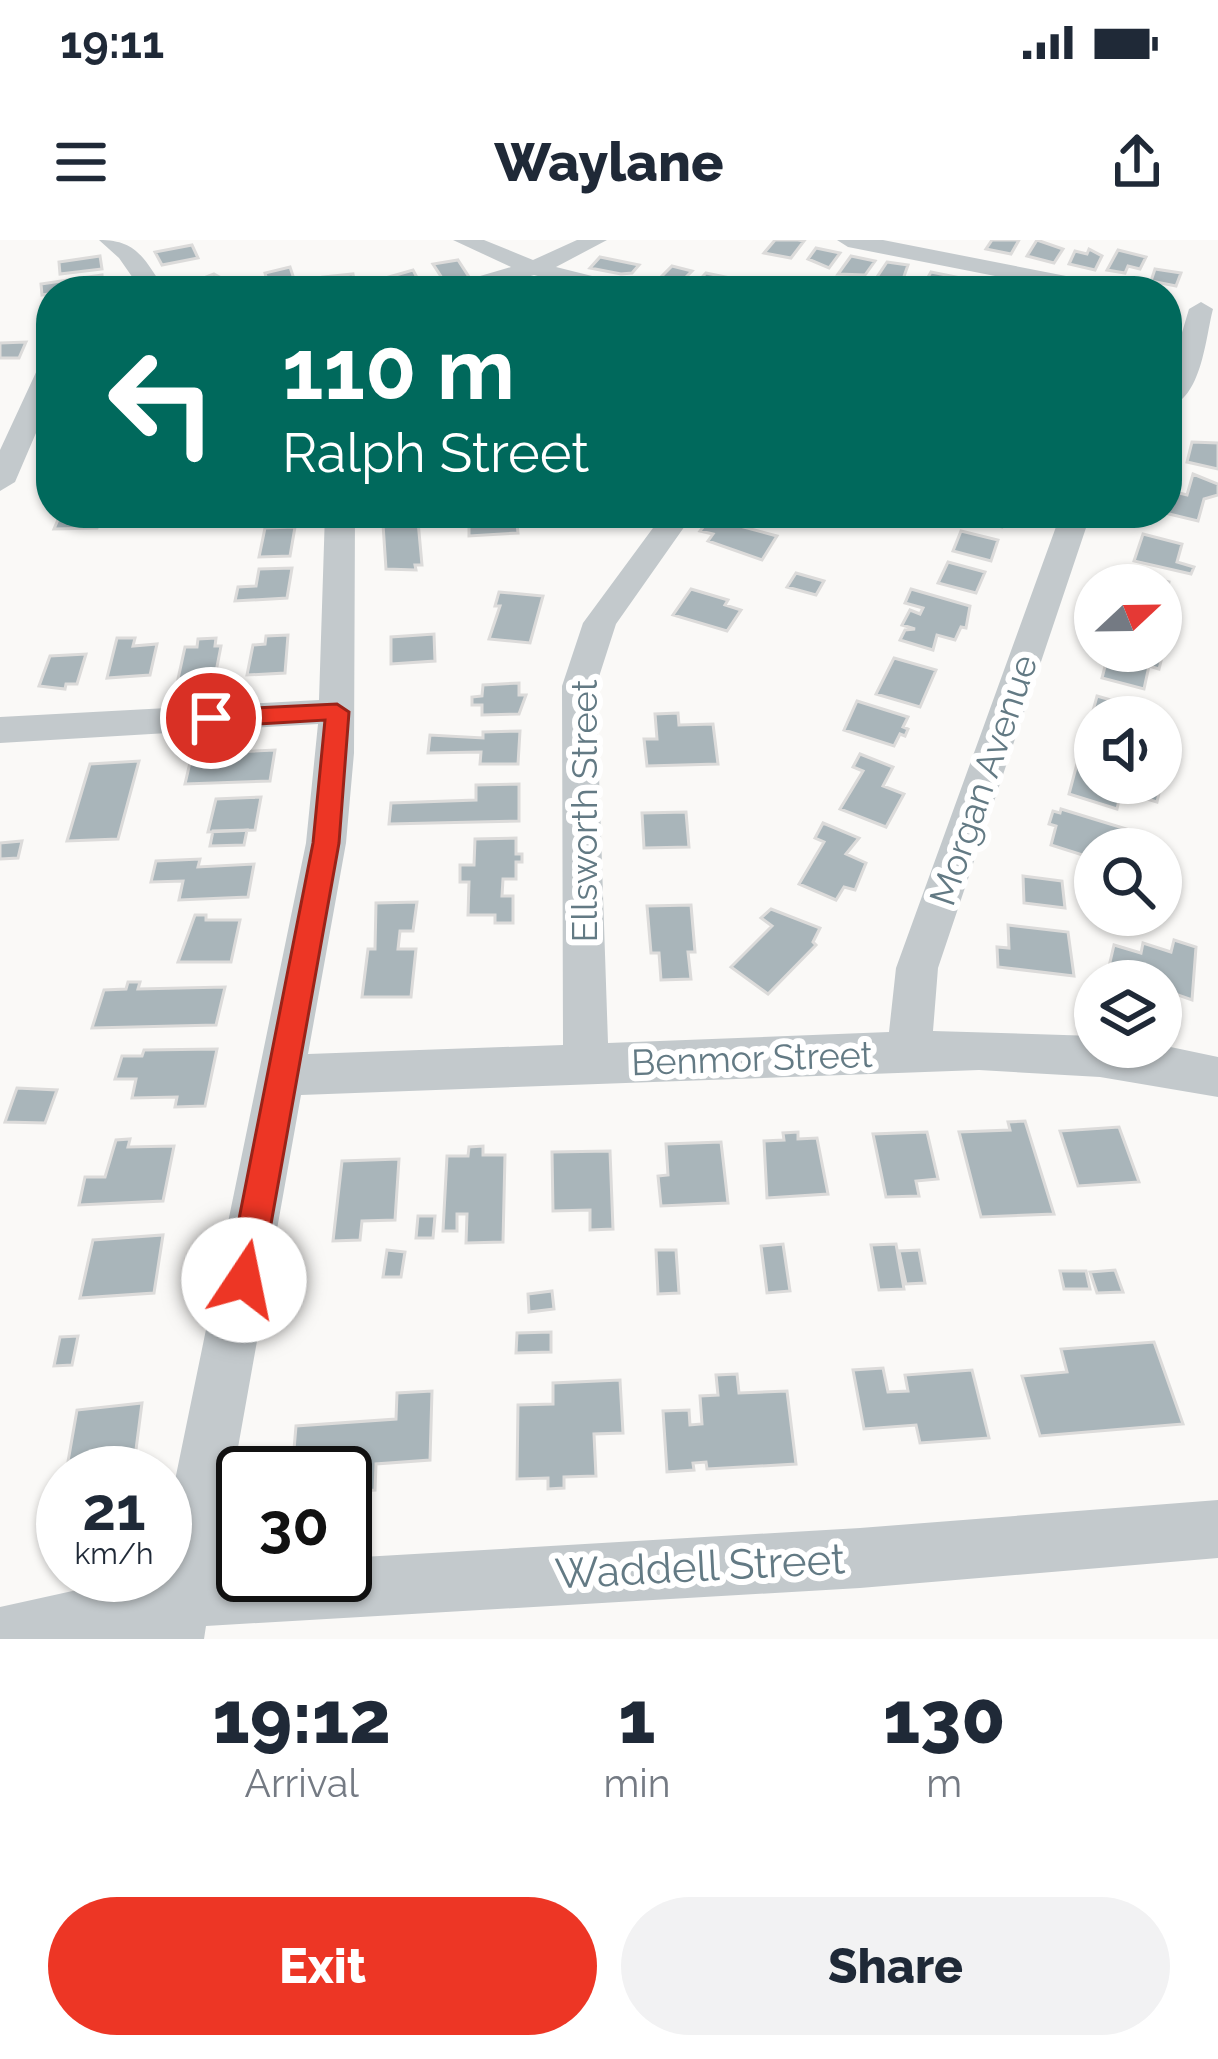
<!DOCTYPE html>
<style>
:root{--surface:#fff;--page:#f2f2f3;--text:#1f2937;--muted:#747a83;--accent:#ed3625}
body{margin:0;font-family:Raleway,sans-serif;background:var(--page);color:var(--text);height:100vh;display:flex;flex-direction:column;font-size:45px;white-space:nowrap}
*{box-sizing:border-box;margin:0}
p{font-size:39px;color:var(--muted)}
.icon{flex:none;width:66px;height:66px;fill:none;stroke:currentColor;stroke-width:2;stroke-linecap:round;stroke-linejoin:round}
.map{position:relative;height:1399px;overflow:hidden}
.side{display:flex;flex-direction:column;background:var(--surface);flex:1}
.side>*{flex:none}
.top-card{position:absolute;left:36px;top:36px;width:1146px;height:252px;border-radius:48px;box-shadow:0 3px 9px #0004;background:#00695c;color:#fff;overflow:hidden}
.needle{width:78px;rotate:68deg}
.tools{position:absolute;left:1074px;top:324px;display:grid;gap:24px}
.tools a{display:grid;place-items:center;width:108px;height:108px;border-radius:50%;background:var(--surface);box-shadow:0 3px 9px #0004;font-size:60px}
.speed{position:absolute;left:36px;top:1206px;display:flex;gap:24px;font-size:60px;font-weight:700;text-align:center}
.speed>*{display:grid;place-content:center;width:156px;height:156px;border-radius:50%;background:var(--surface);box-shadow:0 3px 9px #0004;line-height:1}
.speed small{font-size:30px;font-weight:400}
.speed .limit{border:6px solid #111;border-radius:18px;background:#fff;color:#111}
.pin{position:absolute;display:grid;place-items:center;width:102px;height:102px;color:#fff;margin:-51px;border:6px solid #fff;border-radius:50%;box-shadow:0 3px 12px #0007}
.me{position:absolute;width:132px;margin:-66px;rotate:11deg;stroke-linejoin:round;filter:drop-shadow(0 0 9px #0008)}
.turn{display:flex;align-items:center;gap:42px;height:252px;padding:0 48px;font-size:54px}
.turn .icon{width:156px;height:156px;stroke-width:2.5}
.turn b{display:block;font-size:84px;line-height:102px}
.eta{display:flex;justify-content:space-evenly;align-items:center;height:204px;text-align:center}
.eta b{font-size:72px;font-weight:800;line-height:84px}
.cta{display:flex;gap:24px;margin-top:auto;padding:24px 48px}
.cta a{flex:1;height:138px;border-radius:72px;background:var(--accent);color:#fff;font-size:48px;font-weight:800;line-height:138px;text-align:center}
.cta a+a{background:var(--page);color:var(--text)}
.status{display:flex;justify-content:space-between;align-items:center;height:84px;padding:0 60px;background:var(--surface);direction:ltr}
.status svg{height:33px;fill:currentColor}
header{display:flex;justify-content:space-between;align-items:center;height:156px;padding:0 48px;background:var(--surface);font-size:54px;font-weight:800}
.map>svg:first-child{display:block}
.building{fill:#a9b5ba;stroke:#dcdbda;stroke-width:3}
.lines{fill:none;stroke-linecap:round;stroke-linejoin:round}
.minor{fill:#c3c9cc;fill-rule:evenodd}
.route{fill:#ed3625;stroke:#9a2318;stroke-width:3}
.labels{text-anchor:middle;stroke-width:12;stroke-linejoin:round;paint-order:stroke}
.street-label{font-size:36px;fill:#637a84;stroke:#fff}
.near-street-label{font-size:42px;fill:#637a84;stroke:#fff}
</style>
<div class="status"><b>19:11</b><svg viewBox="0 0 49 12"><path d="M0 12V9h3v3zM5 12V6h3v6zM10 12V3h3v9zM15 12V0h3v12zM26 1h20v11H26zM47 4h2v5h-2z"/></svg></div>
<header><svg class="icon" aria-label="menu" viewBox="0 0 24 24"><path d="M4 6h16M4 12h16M4 18h16"/></svg>Waylane<svg class="icon" aria-label="share" viewBox="0 0 24 24"><path d="M12 15V3M7 8l5-5 5 5M5 13v7h14v-7"/></svg></header>
<div class="map">
<svg width="1218" height="1399" viewBox="0 0 1218 1399">
<rect width="100%" height="100%" fill="#faf9f7"/>
<path class="building" d="M775,0H798L804,1L791,18L764,13Z
M992,0H1019L1011,14L986,9Z
M1037,0L1063,9L1054,23L1027,16Z
M192,5L198,18L162,25L155,12Z
M816,8L840,13L829,28L808,19Z
M1089,9L1102,16L1095,30L1069,24L1075,11L1087,14Z
M1118,10L1146,17L1140,29L1128,26L1125,33L1107,30Z
M100,16L102,29L60,34L59,22Z
M851,16L875,21L865,35L838,34Z
M600,17L639,25L632,33L621,34L590,28Z
M458,20L469,37L444,41L433,24Z
M887,22L908,25L902,42L877,37Z
M672,26L692,31L676,47L655,43Z
M290,27L298,51H270L265,33Z
M1155,29L1181,33L1176,46L1151,41Z
M413,30L421,45L386,46L382,39Z
M931,32L956,37L948,51L923,46Z
M706,33L730,38L719,51L692,48Z
M214,34L225,40L239,43L219,51H205L191,43Z
M353,34L356,50L326,51L323,37Z
M102,35L103,46L42,55L41,44Z
M26,102L19,118H0V103Z
M1192,202L1218,203V229L1187,222Z
M1193,234L1218,244V255L1204,259L1198,281L1165,273L1167,250L1187,255Z
M103,273L97,288L54,289L60,275Z
M488,273H516L518,293L469,296V284L489,283Z
M968,273H1014L1007,275L1002,287L966,278Z
M710,278L777,296L762,320L708,301L713,294L700,291Z
M418,281L422,325H415L416,330L386,329L383,284Z
M295,287L290,316L259,317L265,288Z
M961,291L998,300L991,321L953,311Z
M1143,294L1182,304L1177,322L1194,327L1191,334L1134,321Z
M948,322L985,332L976,353L938,343Z
M292,328L287,358L235,361L238,347L256,346L259,329Z
M796,333L824,341L816,355L787,347Z
M1134,334L1169,342L1166,356L1174,358L1167,391L1161,389V345H1131Z
M691,349L728,360L725,365L741,370L727,391L673,375Z
M911,349L970,366L966,388L961,387L955,400L937,395L933,410L900,400L905,390L915,389L902,385L910,370L920,374L923,368L905,363Z
M499,352L543,356L530,403L489,399L500,366H495Z
M434,394L435,421L391,424V397Z
M288,395L285,433L247,435L253,405L265,404L266,396Z
M117,398H135L133,406L157,404L150,435L107,438Z
M216,398L215,406H221L215,437L178,439L185,407H197L198,399Z
M1109,411L1162,417L1159,429L1149,426L1144,449L1102,438Z
M86,414L77,444H66L65,449L39,446L50,416Z
M894,418L936,430L920,467L876,454Z
M519,443V455H526L519,474L482,475V465H472V457L482,456L483,445Z
M1097,456L1142,469L1140,477H1095V495L1087,493Z
M857,461L908,477L903,487L908,489L905,496L900,494L894,506L844,490Z
M678,473L679,485L713,484L718,524L647,526L644,499H657L655,474Z
M520,491L518,524H480L481,512L428,513L430,495L483,498V492Z
M275,510L270,541L185,544L192,514Z
M860,514L893,527L883,546L904,554L886,587L840,569L863,531L853,527Z
M1078,520L1095,525V543L1161,544L1157,562L1121,551L1117,569L1069,554Z
M139,521L118,599L67,601L90,524Z
M519,544V581L389,584L391,563L476,560V545Z
M261,557L255,590L208,592L216,559Z
M1061,569L1133,591L1129,609H1095V619L1051,605L1056,586L1049,584L1053,571L1060,573Z
M686,572L689,607L644,608L642,573Z
M823,583L859,598L846,614L866,623L855,650L844,647L836,660L799,644L824,602L815,598Z
M247,590L244,605L210,606L213,591Z
M516,598V614H522V622H516V639H503L502,656H513V683H495V675H468L469,642H460V625H474L475,599Z
M22,601L18,618L0,619V603Z
M200,619L198,627L254,624L248,657L179,660L183,641L151,642L156,621Z
M1023,636L1062,641L1065,668L1024,663Z
M417,662L413,691H400L398,709H416L411,757H362L368,709H375L376,663Z
M691,665L695,712H688L691,739L661,740L659,713H651L647,666Z
M771,669L820,688L813,702L816,705L768,754L731,727L772,686L761,678Z
M195,675H206V680H240L231,722H178Z
M1008,685L1068,692L1074,736L998,727L997,707L1009,708Z
M1174,700L1196,707L1192,760L1161,749V741H1125L1107,735L1114,705L1141,713L1143,703L1171,712Z
M128,742H140L138,749L225,747L216,785L92,788L104,750L126,749Z
M217,809L205,866L175,867L177,857L132,858L136,839H115L122,816H142L144,810Z
M17,848L57,850L45,883L5,882Z
M1025,881L1054,974L981,977L959,892L1010,890L1008,882Z
M1119,887L1139,942L1078,946L1060,891Z
M798,892V899L817,898L828,954L767,958L764,901L784,900L783,893Z
M927,892L938,939L916,941L919,956L886,957L873,894Z
M130,899L128,907L174,906L163,961L79,965L85,937H105L116,900Z
M721,902L728,963L661,966L658,936L668,935L666,904Z
M483,906V915H505L503,1002L466,1003L467,974H457V991H443L447,916H468L469,907Z
M610,911L613,989L590,990V970L553,971L552,912Z
M399,919L395,980L362,981L360,1000L333,1001L342,921Z
M418,976H435L433,998H416Z
M163,995L154,1053L80,1058L93,1000Z
M783,1004L790,1051L767,1053L761,1006Z
M896,1004L904,1049L879,1050L871,1005Z
M387,1010L405,1012L401,1037H383Z
M656,1010H676L679,1053L658,1054Z
M919,1010L925,1043L906,1044L899,1011Z
M1115,1030L1123,1052L1097,1053L1090,1032Z
M1060,1031H1086L1090,1049H1064Z
M552,1051L554,1069L529,1072L528,1054Z
M551,1092V1112L516,1113L517,1093Z
M78,1096L72,1125L54,1126L60,1097Z
M1154,1102L1183,1184L1040,1196L1022,1136L1067,1132L1061,1109Z
M883,1128L888,1152L908,1151L905,1135L972,1130L989,1198L920,1203L916,1185L864,1189L853,1130Z
M737,1134L739,1153L787,1151L796,1224L707,1229L706,1222L693,1223L694,1230L667,1232L663,1171L689,1170L690,1185L702,1184L700,1156L718,1155L716,1135Z
M620,1140L623,1193L594,1194L596,1236L564,1237V1248L548,1249V1238L517,1239L518,1165L553,1164V1143Z
M432,1151L430,1220L376,1224L375,1250L345,1252V1233H292L296,1186L396,1179L397,1153Z
M142,1163L133,1233H66L77,1170Z"/>
<g class="lines">
<path class="minor" d="M99,0C139,0 144,20 166,51H142L119,18Z
M453,0H484L533,20L577,0H607L556,27L632,46L635,51H595L534,35L481,51H443L446,46L511,27Z
M837,0H883L1107,44L1119,51H1071L848,7Z
M1201,62L1213,69C1205,100 1202,158 1167,168V143L1189,69Z
M51,120V158L15,242L0,251V210L38,128Z
M325,273H355L354,513L346,603L308,814L563,805L562,446L583,383L664,273H694L616,384L596,446L608,803L889,792L896,728L1061,273H1091L938,728L933,791L1095,796V807L1161,805L1218,817V857L1100,837L979,830L301,855L217,1325L243,1323V1335H345V1318L860,1288L1218,1260V1318L860,1348L206,1386L204,1399H0V1367L145,1335H165V1289L306,603L318,484L0,503V477L319,460Z"/>
</g>
<path class="route" d="M337,464L349,472L339,603L261,1040L256,1051L244,1056L232,1051L227,1040L313,603L325,480L211,487L199,478L211,470Z"/>
<g class="labels">
<g class="street-label">
<text transform="translate(983 540) rotate(-71)" y="13">Morgan Avenue</text>
<text transform="translate(584 571) rotate(-90)" y="13">Ellsworth Street</text>
<text transform="translate(752 818) rotate(-2)" y="13">Benmor Street</text>
</g>
<g class="near-street-label">
<text transform="translate(700 1326) rotate(-3)" y="15">Waddell Street</text>
</g>
</g>
</svg>
<div class="tools">
<a><svg class="needle" viewBox="-14 -14 28 28"><path d="M0-13l5 13h-10z" fill="#e53935"/><path d="M0 13l5-13h-10z" fill="#747a83"/></svg></a>
<a><svg class="icon" aria-label="sound" viewBox="0 0 24 24"><path d="M4 9h4l5-4v14l-5-4H4zM17 9q2 3 0 6"/></svg></a>
<a><svg class="icon" aria-label="search" viewBox="0 0 24 24"><circle cx="10" cy="10" r="6"/><path d="M15 15l6 6"/></svg></a>
<a><svg class="icon" aria-label="layers" viewBox="0 0 24 24"><path d="M12 4l9 5-9 5-9-5zM3 14l9 5 9-5"/></svg></a>
</div>
<div class="speed"><div>21<small>km/h</small></div><div class="limit">30</div></div>
<div class="pin" style="left:211px;top:478px;background:#d93025"><svg class="icon" aria-label="arrive" viewBox="0 0 24 24"><path d="M6 21V4h12l-3 4 3 4H6"/></svg></div>
<svg class="me" style="left:244px;top:1040px" viewBox="-20 -20 40 40"><circle r="19" fill="#fff"/><path d="M0-13L10 11 0 6-10 11z" fill="#ed3625"/></svg>
<div class="top-card">
<div class="turn"><svg class="icon" aria-label="left" viewBox="0 0 24 24"><path d="M17 20v-9H6M10 6l-5 5 5 5"/></svg><div><b>110 m</b>Ralph Street</div></div>
</div>
</div>
<section class="side">
<div class="eta">
<div><b>19:12</b><p>Arrival</p></div>
<div><b>1</b><p>min</p></div>
<div><b>130</b><p>m</p></div>
</div>
<div class="cta"><a>Exit</a><a>Share</a></div>
</section>
